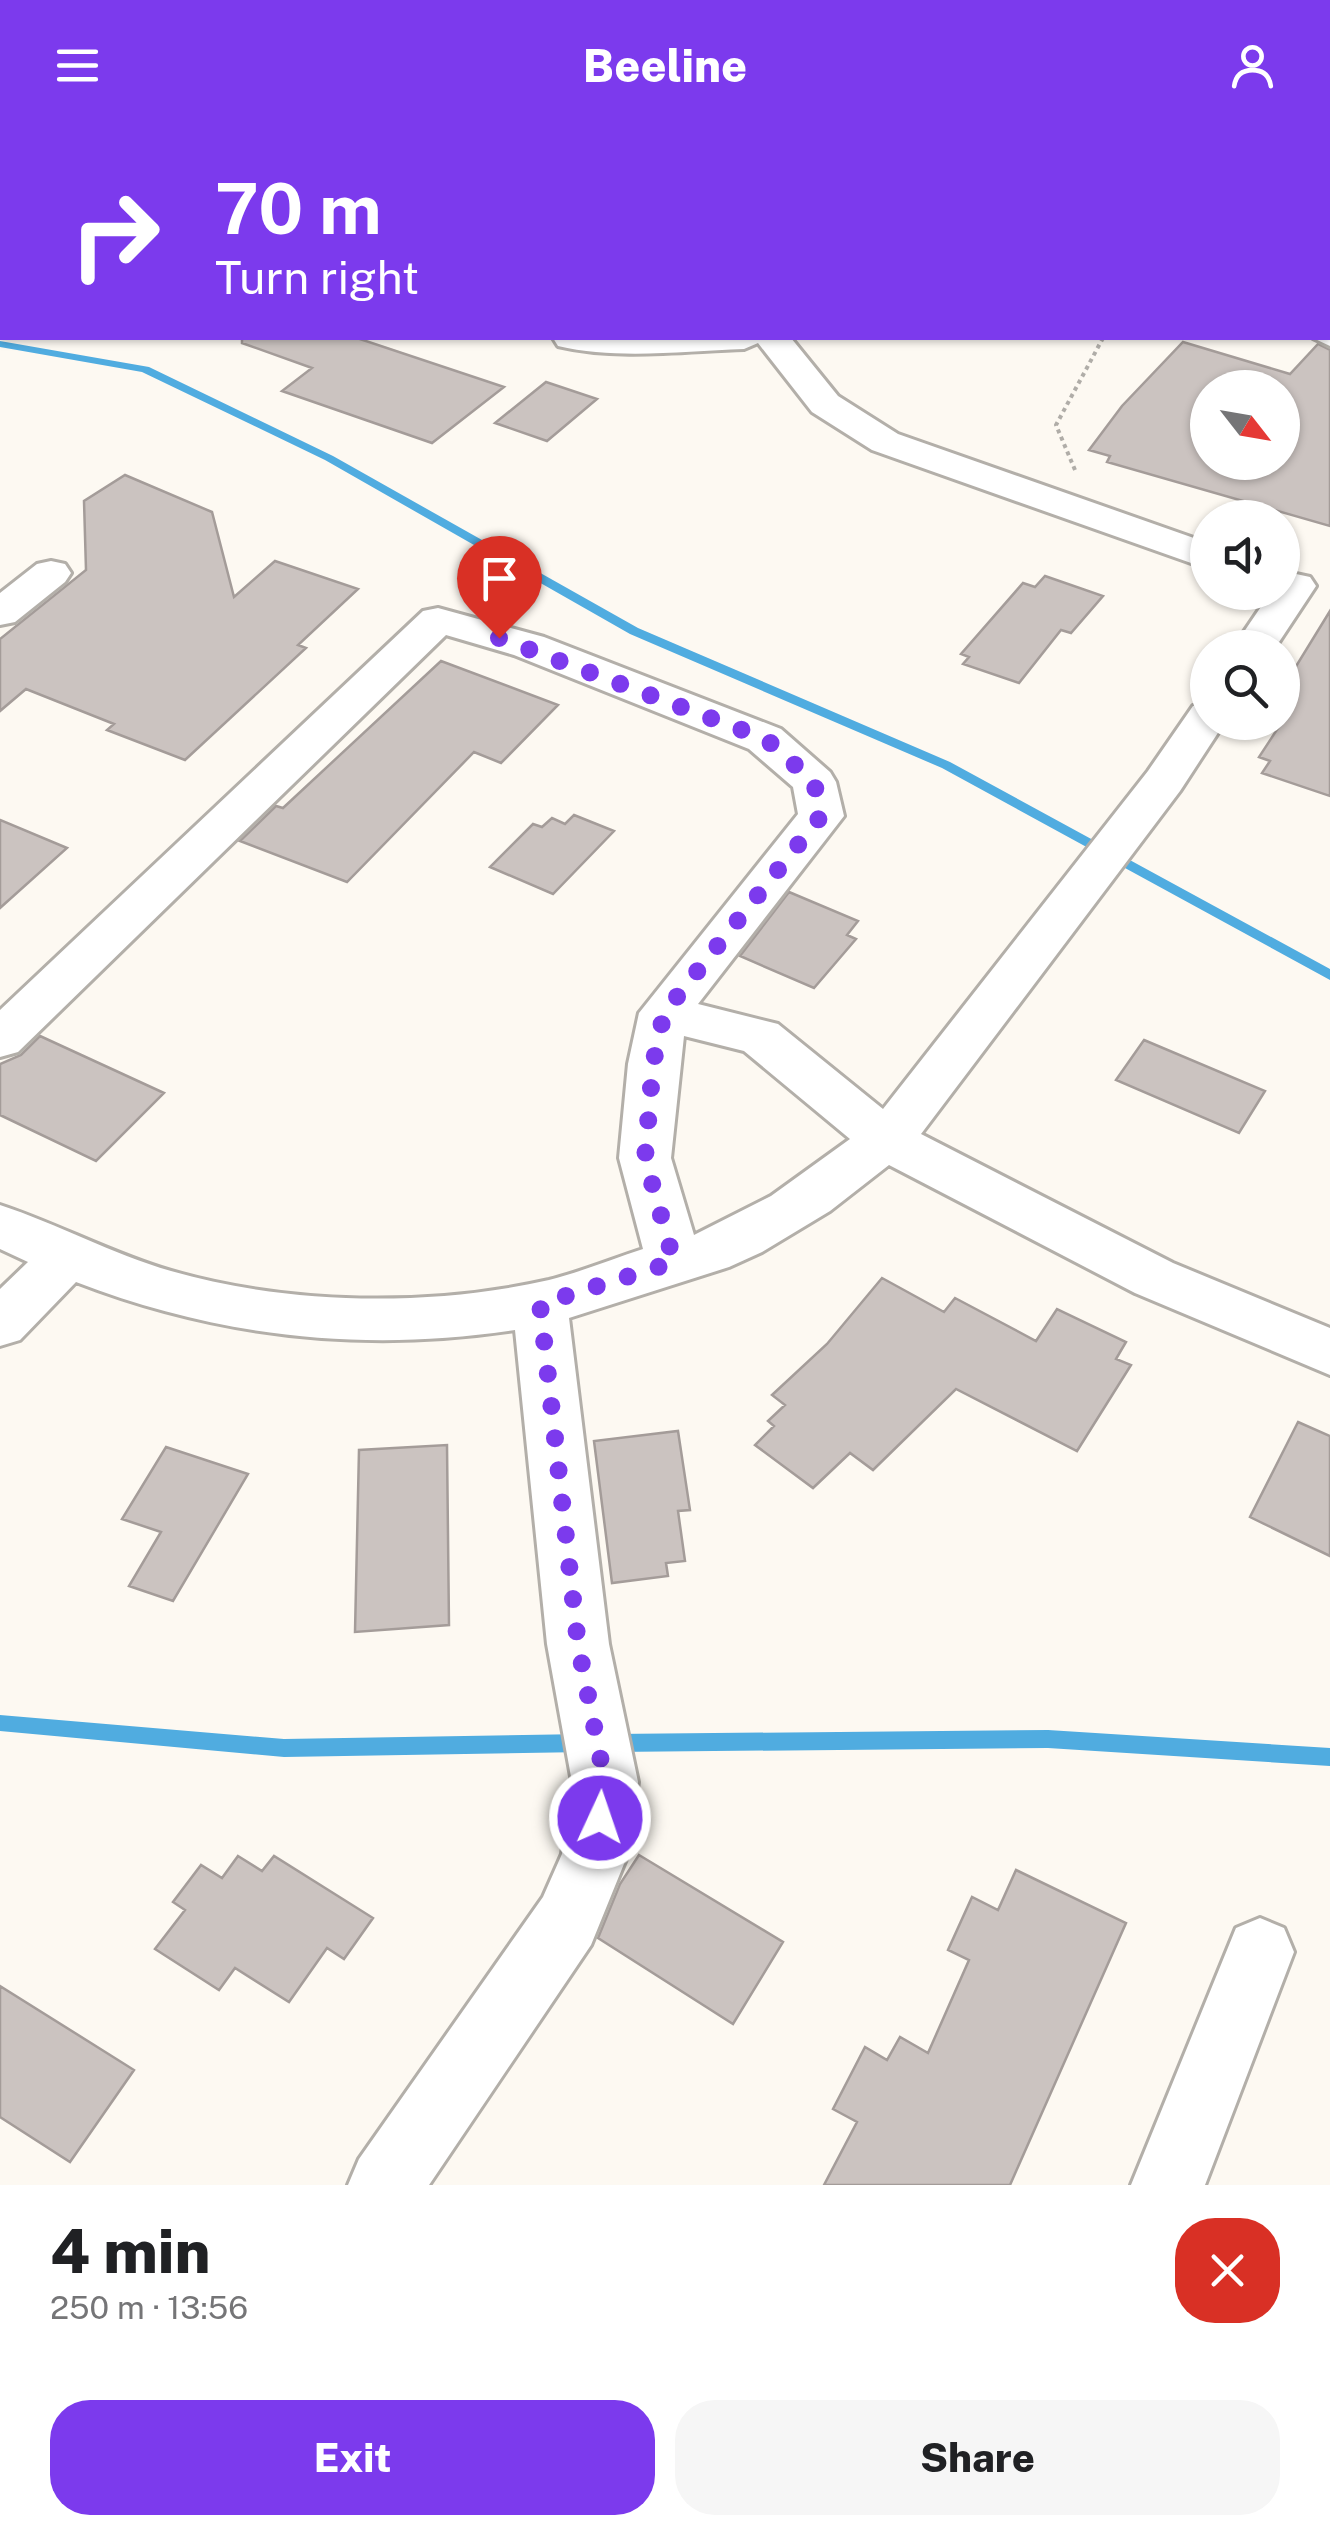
<!DOCTYPE html>
<meta charset="utf-8">
<style>
:root{--surface:#fff;--page:#f6f6f6;--text:#202124;--muted:#757577;--accent:#7c3aed}
body{margin:0;font-family:"Public Sans",sans-serif;background:var(--page);color:var(--text);height:100vh;display:flex;flex-direction:column;font-size:38px;white-space:nowrap}
*{box-sizing:border-box;margin:0}
p{font-size:32px;color:var(--muted)}
.icon{flex:none;width:55px;height:55px;fill:none;stroke:currentColor;stroke-width:2;stroke-linecap:round;stroke-linejoin:round}
.map{position:relative;height:2055px;overflow:hidden}
.sheet{display:flex;flex-direction:column;background:var(--surface);flex:1}
.sheet>*{flex:none}
.guide{position:absolute;left:0px;top:0px;width:1330px;height:210px;box-shadow:0 2px 8px #0004;background:#7c3aed;color:#fff;overflow:hidden}
.needle{width:65px;rotate:121deg}
.buttons{position:absolute;left:1190px;top:240px;display:grid;gap:20px}
.buttons a{display:grid;place-items:center;width:110px;height:110px;border-radius:50%;background:var(--surface);box-shadow:0 2px 8px #0004;font-size:50px}
.pin{position:absolute;display:grid;place-items:center;width:85px;height:85px;color:#fff;margin:-102px -42px;border-radius:50% 50% 50% 0;rotate:-45deg;box-shadow:0 0 10px #0007}
.pin .icon{rotate:45deg}
.me{position:absolute;width:110px;margin:-55px;rotate:3deg;stroke-linejoin:round;filter:drop-shadow(0 0 8px #0008)}
.turn{display:flex;align-items:center;gap:35px;height:210px;padding:0 50px;font-size:45px}
.turn .icon{width:130px;height:130px;stroke-width:2.5}
.turn b{display:block;font-size:70px;line-height:85px}
.round{display:grid;place-items:center;flex:none;width:105px;height:105px;border-radius:40px;background:var(--page)}
.summary{display:flex;align-items:center;justify-content:space-between;height:170px;padding:0 50px}
h1{font-size:60px;font-weight:800;line-height:75px}
.button{display:flex;gap:20px;margin-top:auto;padding:20px 50px}
.button a{flex:1;height:115px;border-radius:40px;background:var(--accent);color:#fff;font-size:40px;font-weight:800;line-height:115px;text-align:center}
.button a+a{background:var(--page);color:var(--text)}
header{display:flex;justify-content:space-between;align-items:center;height:130px;padding:0 50px;background:var(--accent);color:#fff;font-size:45px;font-weight:800}
.map>svg:first-child{display:block}
.lines{fill:none;stroke-linecap:round;stroke-linejoin:round}
.stream{fill:#50ace0;fill-rule:evenodd}
.building{fill:#cbc3c0;stroke:#a49c99;stroke-width:2.5;fill-rule:evenodd}
.minor-casing{stroke:#b3afa9;stroke-width:6}
.path{stroke:#b0ada8;stroke-width:4;stroke-dasharray:4 4;stroke-linecap:butt}
.minor{fill:#fff;fill-rule:evenodd}
.route{stroke:#7c3aed;stroke-width:18;stroke-dasharray:0 32.4}
</style>
<header><svg class="icon" aria-label="menu" viewBox="0 0 24 24"><path d="M4 6h16M4 12h16M4 18h16"/></svg>Beeline<svg class="icon" aria-label="person" viewBox="0 0 24 24"><circle cx="12" cy="8" r="4"/><path d="M4 21q1-7 8-7t8 7"/></svg></header>
<div class="map">
<svg width="1330" height="2055" viewBox="0 0 1330 2055">
<rect width="100%" height="100%" fill="#fdf9f2"/>
<g class="lines">
<path class="stream" d="M0,211L149,237L333,326L638,498L950,632L1330,839V850L942,638L630,504L325,330L142,242L0,217Z
M0,1585L284,1609L585,1604L592,1607L594,1613L592,1619L585,1622L284,1627L0,1601Z
M1048,1600L1330,1618V1636L1048,1618L613,1622L606,1619L604,1613L606,1607L613,1604Z"/>
</g>
<path class="building" d="M242,208H357L504,257L432,313L282,261L312,238L242,213Z
M1183,212L1290,244L1318,214L1330,220V396L1107,332L1110,326L1089,320L1122,276ZM1208,258H1282V332H1208Z
M546,252L597,269L547,311L495,293Z
M125,345L212,382L234,467L275,431L358,459L298,515L306,518L185,630L107,600L114,594L26,559L0,581V509L86,440L84,371Z
M1045,446L1103,466L1071,503L1061,500L1019,553L963,534L969,527L961,524L1023,453L1035,457Z
M1330,481V666L1262,643L1270,631L1259,627L1282,592V559Z
M441,531L558,575L501,633L474,622L347,752L240,711L276,676L283,678Z
M574,685L614,701L553,764L490,737L533,694L542,697L552,688L565,694Z
M0,690L67,718L0,778Z
M789,762L858,791L847,805L856,809L814,858L740,826Z
M40,906L164,963L96,1031L0,985V934L21,925Z
M1144,910L1265,961L1239,1003L1116,950Z
M882,1148L944,1182L955,1168L1036,1211L1057,1179L1126,1212L1116,1229L1131,1235L1077,1321L956,1259L873,1340L850,1323L813,1358L755,1315L774,1296L768,1291L785,1275L772,1265L827,1214Z
M1298,1292L1330,1306V1426L1250,1387Z
M678,1301L690,1380L678,1381L685,1431L666,1433L668,1446L612,1453L594,1311Z
M447,1315L449,1495L355,1502L359,1320Z
M166,1317L248,1344L173,1471L129,1456L161,1402L122,1389Z
M639,1725L783,1812L733,1894L598,1808L620,1754Z
M238,1726L262,1741L274,1726L373,1788L344,1829L327,1818L289,1872L235,1838L219,1860L155,1819L185,1780L173,1772L201,1735L222,1748Z
M1016,1740L1126,1793L1010,2055H824L857,1992L833,1979L865,1917L887,1930L900,1907L928,1923L969,1830L948,1820L972,1767L998,1780Z
M0,1856L134,1940L70,2032L0,1987Z"/>
<g class="lines">
<g class="minor-casing">
<path id="minor" d="M531,0H570L572,2H533Z
M1328,193L1330,194V216L1313,208H1328Z
M553,208H791L838,266L898,304L1208,413V439L872,320L812,282L758,213L744,219C684,221 617,230 558,216Z
M51,431L65,434L71,443L65,452L15,492L0,495V463L37,434Z
M1296,444L1310,447L1316,456L1275,518H1233L1271,462H1282V447Z
M438,478L544,507L781,599L830,642L836,652L844,686L698,874L778,894L883,979L1148,641L1193,576L1208,573V592H1225L1180,661L921,1004L1173,1133L1330,1198V1245L1135,1163L889,1035L830,1081L762,1122L729,1137L569,1188L609,1514L638,1652L628,1724L591,1815L429,2055H348L359,2029L543,1767L562,1724L572,1652L547,1514L515,1200C364,1223 218,1207 76,1152L20,1210L0,1216V1159L28,1132L0,1119V1075C58,1094 112,1124 171,1141C289,1175 429,1177 549,1150C581,1142 612,1129 643,1119L619,1028L628,934L639,883L798,684L793,657L749,619L514,525L446,505L18,922L0,927V880L423,481ZM684,906L744,921L850,1009L771,1066L694,1105L671,1028Z
M1260,1788L1284,1798L1294,1822L1205,2055H1131L1236,1798Z"/>
</g>
<path class="path" d="M1075,340L1056,295L1103,208"/>
<use href="#minor" class="minor"/>
</g>
<g class="lines">
<path class="route" d="M499,508L766,609L814,652L821,686L664,883L653,934L645,1028L674,1132L540,1174L578,1514L605,1652L600,1688"/>
</g>
</svg>
<div class="buttons">
<a><svg class="needle" viewBox="-14 -14 28 28"><path d="M0-13l5 13h-10z" fill="#e53935"/><path d="M0 13l5-13h-10z" fill="#757577"/></svg></a>
<a><svg class="icon" aria-label="sound" viewBox="0 0 24 24"><path d="M4 9h4l5-4v14l-5-4H4zM17 9q2 3 0 6"/></svg></a>
<a><svg class="icon" aria-label="search" viewBox="0 0 24 24"><circle cx="10" cy="10" r="6"/><path d="M15 15l6 6"/></svg></a>
</div>
<div class="pin" style="left:499px;top:508px;background:#d93025"><svg class="icon" aria-label="arrive" viewBox="0 0 24 24"><path d="M6 21V4h12l-3 4 3 4H6"/></svg></div>
<svg class="me" style="left:600px;top:1688px" viewBox="-20 -20 40 40"><circle r="17" fill="#7c3aed" stroke="#fff" stroke-width="3"/><path d="M0-11L8 9 0 5-8 9z" fill="#fff"/></svg>
<div class="guide">
<div class="turn"><svg class="icon" aria-label="right" viewBox="0 0 24 24"><path d="M7 20v-9h11M14 6l5 5-5 5"/></svg><div><b>70 m</b>Turn right</div></div>
</div>
</div>
<section class="sheet">
<div class="summary"><div><h1>4 min</h1><p>250 m · 13:56</p></div><a class="round" style="background:#d93025;color:#fff"><svg class="icon" aria-label="close" viewBox="0 0 24 24"><path d="M6 6l12 12M18 6L6 18"/></svg></a></div>
<div class="button"><a>Exit</a><a>Share</a></div>
</section>
